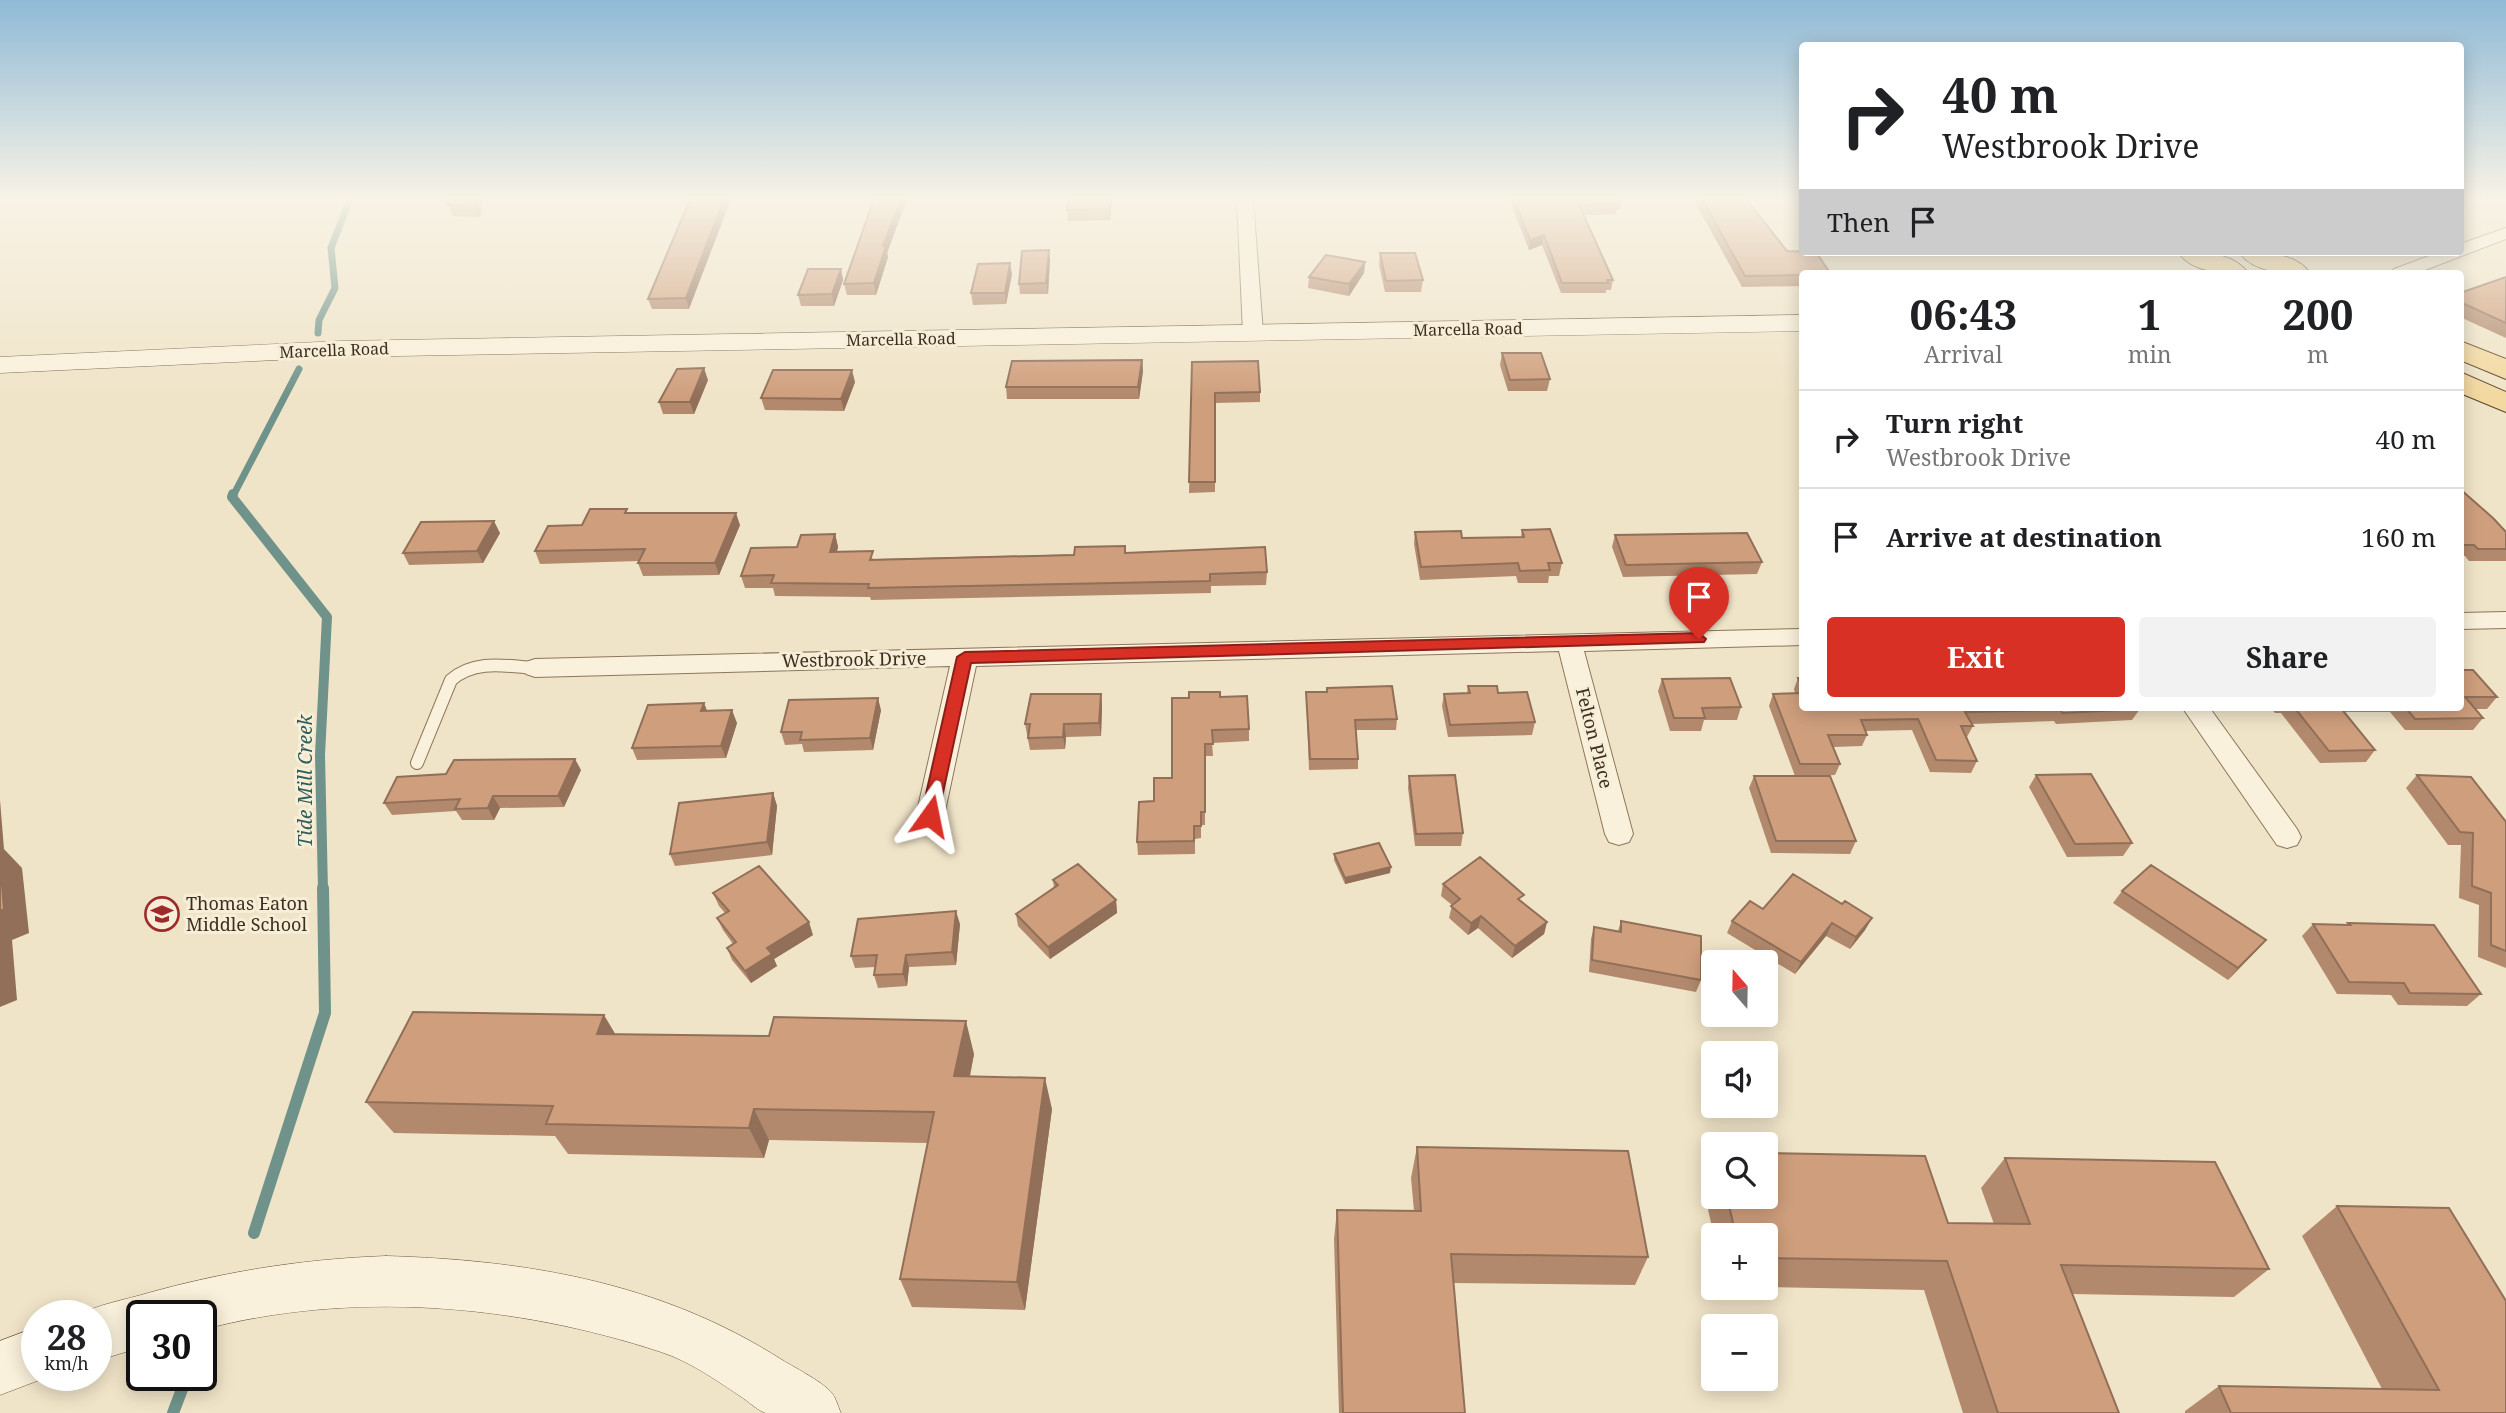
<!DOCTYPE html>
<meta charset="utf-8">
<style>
:root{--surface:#fff;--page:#f2f2f2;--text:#202124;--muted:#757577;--line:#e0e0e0;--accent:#d93025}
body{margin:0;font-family:"Noto Serif",serif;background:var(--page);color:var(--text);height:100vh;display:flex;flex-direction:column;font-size:26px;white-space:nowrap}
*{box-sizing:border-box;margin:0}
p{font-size:23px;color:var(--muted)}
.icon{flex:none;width:38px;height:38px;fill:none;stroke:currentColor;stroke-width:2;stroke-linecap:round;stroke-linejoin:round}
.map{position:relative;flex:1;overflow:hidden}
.drawer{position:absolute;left:1799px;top:270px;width:665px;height:441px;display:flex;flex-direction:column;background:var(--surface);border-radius:7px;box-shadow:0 4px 18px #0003}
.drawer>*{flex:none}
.top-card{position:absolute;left:1799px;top:42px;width:665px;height:214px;border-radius:7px;box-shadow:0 4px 18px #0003;background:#fff;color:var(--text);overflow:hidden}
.needle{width:46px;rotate:340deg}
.controls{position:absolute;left:1701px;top:950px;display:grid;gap:14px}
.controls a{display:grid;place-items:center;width:77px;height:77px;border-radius:7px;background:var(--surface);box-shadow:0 4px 18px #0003;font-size:35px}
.speed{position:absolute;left:21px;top:1300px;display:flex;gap:14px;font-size:35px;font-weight:700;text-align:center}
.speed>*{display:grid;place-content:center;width:91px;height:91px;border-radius:50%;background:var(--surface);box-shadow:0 4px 18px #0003;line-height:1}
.speed small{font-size:18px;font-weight:400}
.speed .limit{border:4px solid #111;border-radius:10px;background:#fff;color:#111}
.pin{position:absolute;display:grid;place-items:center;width:60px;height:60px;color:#fff;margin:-72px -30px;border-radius:50% 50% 50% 0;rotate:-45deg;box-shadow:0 0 7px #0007}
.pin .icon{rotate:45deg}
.me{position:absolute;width:77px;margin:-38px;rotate:12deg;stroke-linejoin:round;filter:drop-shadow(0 0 5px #0008)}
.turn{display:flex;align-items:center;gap:24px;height:147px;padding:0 28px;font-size:32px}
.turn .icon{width:91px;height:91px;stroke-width:2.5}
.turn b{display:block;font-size:49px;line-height:60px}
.then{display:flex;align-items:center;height:66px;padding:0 28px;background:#0003;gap:14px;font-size:26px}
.eta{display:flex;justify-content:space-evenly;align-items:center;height:119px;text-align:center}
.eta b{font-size:42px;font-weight:700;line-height:49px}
.primary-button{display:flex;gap:14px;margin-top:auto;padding:14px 28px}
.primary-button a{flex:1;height:80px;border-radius:7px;background:var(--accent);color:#fff;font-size:28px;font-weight:700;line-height:80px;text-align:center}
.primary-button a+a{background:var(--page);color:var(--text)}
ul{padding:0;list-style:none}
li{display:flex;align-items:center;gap:21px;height:98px;padding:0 28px;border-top:2px solid var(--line)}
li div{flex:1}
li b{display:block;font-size:26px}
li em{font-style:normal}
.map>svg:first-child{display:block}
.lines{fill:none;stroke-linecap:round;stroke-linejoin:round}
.stream-far2{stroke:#6f938a;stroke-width:7}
.stream-far1{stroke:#6f938a;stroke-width:10}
.stream{stroke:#6f938a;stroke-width:12}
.lane-casing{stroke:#8d765c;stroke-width:14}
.street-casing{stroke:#8d765c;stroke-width:2}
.secondary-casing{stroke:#6f573f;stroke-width:1}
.primary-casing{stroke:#5b4430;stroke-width:2}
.lane{stroke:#faf1dc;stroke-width:12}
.street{fill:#faf1dc;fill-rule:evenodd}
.secondary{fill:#faf1dc;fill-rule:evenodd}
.primary{fill:#f3d9a0;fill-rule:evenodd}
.wall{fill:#b2896c}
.shaded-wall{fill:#916f58}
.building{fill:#cf9f7d;stroke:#916f58;stroke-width:2}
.route{fill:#d93025;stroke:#8d1f18;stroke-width:2}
.labels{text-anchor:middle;stroke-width:6;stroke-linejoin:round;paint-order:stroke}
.far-street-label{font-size:16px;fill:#3d2e20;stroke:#f7eed8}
.street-label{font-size:18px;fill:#3d2e20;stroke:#f7eed8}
.poi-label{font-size:18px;fill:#3d2e20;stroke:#f7eed8;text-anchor:start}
.water-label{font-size:19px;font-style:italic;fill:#2f5d5a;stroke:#f7eed8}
</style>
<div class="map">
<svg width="2506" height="1413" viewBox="0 0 2506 1413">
<rect width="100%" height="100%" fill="#f0e4c8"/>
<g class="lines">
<path class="stream-far2" d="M318,333L319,320L335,288L331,248L350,199
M233,496L299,369"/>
<path class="stream-far1" d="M233,494L232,497L327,617L320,755L323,890"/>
<path class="stream" d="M254,1233L325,1013L323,888
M173,1413L187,1376"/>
<g class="lane-casing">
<path id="lane" d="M417,763L451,680C475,659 506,666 535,668"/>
</g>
<g class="street-casing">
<path id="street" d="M1237,199H1253L1263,333L1253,339L1243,333Z
M2506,228V239L2417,273H2391L2394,269L2440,252H2460V244Z
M2506,612V628L2460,629V613Z
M1802,629V645L1584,651L1633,834L1629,842L1619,845L1609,842L1605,834L1559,651L976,666L944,816L940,824L930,827L920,824L916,816L950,666L535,677L526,674L522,668L526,662L535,659Z
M2182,707H2209L2297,829L2301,837L2297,845L2287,848L2277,845Z"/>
</g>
<g class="secondary-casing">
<path id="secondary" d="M1802,315V331L341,357L0,373V357L341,341Z
M386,1256C525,1260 659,1282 779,1358C793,1367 822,1381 832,1393C836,1398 838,1407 841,1413C822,1413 783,1413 766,1413C758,1411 748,1401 740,1396C716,1380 689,1361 661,1352C515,1304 351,1290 201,1330V1316H142V1347L96,1361V1316H77C98,1304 125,1300 148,1293C227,1271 304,1259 386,1256Z
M37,1327V1376H50L0,1395V1341Z"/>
</g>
<g class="primary-casing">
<path id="primary" d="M2178,252C2201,252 2233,252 2248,273C2225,273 2193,274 2178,252Z
M2239,252C2262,252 2295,252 2310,273C2287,273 2254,274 2239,252Z
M2460,341L2506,359V379L2460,360Z
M2460,372L2506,392V412L2460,393Z"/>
</g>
<use href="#lane" class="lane"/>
<use href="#street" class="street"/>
<use href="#secondary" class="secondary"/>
<use href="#primary" class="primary"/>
</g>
<path class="wall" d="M446,199H482L480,217L453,216Z
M690,199L689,309H652L648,299Z
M874,199H907L887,253L888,257L876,295H847L844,284Z
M1068,199H1112L1110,220L1068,221L1067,210Z
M1509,199H1622L1620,209H1617L1616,214L1584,215L1613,280L1611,290H1606V293H1561L1542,245L1529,250Z
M1697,199H1746L1802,273V286L1742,287L1696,204Z
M1380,253L1423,280L1421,292H1385L1379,265Z
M1050,260L1048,294H1020L1019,284Z
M1365,262L1364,273L1349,296L1308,288L1309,277Z
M841,269L843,280L834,306H801L798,295Z
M1012,274L1006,304L973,305L971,293Z
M2506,277V338L2460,317V293Z
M1502,353L1550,379L1547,391H1508L1500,365Z
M1142,360L1143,371L1139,399H1007L1006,387Z
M1192,362L1260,392V402L1215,403V492L1189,493Z
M708,380L694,414H663L659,402Z
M855,382L844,411L765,410L761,398Z
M2460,489L2506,532V561H2469L2465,556H2460Z
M629,513L740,525L719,575L643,576L638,563L639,561L540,564L535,551L582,525Z
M1522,530L1562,563L1559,576H1549L1548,583H1518L1516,576L1420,580L1414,544L1415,532L1462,538L1521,537Z
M500,533L483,563L409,565L403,553Z
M835,534L838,547L837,552L875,559L1126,553L1267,572L1266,585L1211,586V593L871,600L870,597L775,596L773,588H745L741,576L797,547Z
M1615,535L1762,562L1757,574L1623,577L1612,547Z
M2460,670L2497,697L2487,709H2475L2483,718L2473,730H2405L2390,712H2345L2375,750L2366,762L2320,763L2281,713H2275L2270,707H2460Z
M1798,678H1802V707L2140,709L2132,720L2056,724L2054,721L1972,724L1973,726L1967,737L1977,761L1971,773L1930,772L1912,730L1866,731L1867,735L1862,746L1833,747L1840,764L1835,775L1799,776L1856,841L1850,854L1771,853L1749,788L1754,776H1795L1769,706L1773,694L1795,693L1794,689Z
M1662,679L1741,707L1737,720H1704L1701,731H1670L1658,691Z
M1468,686L1498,693L1535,722L1532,735L1448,737L1442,706L1444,694L1467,693Z
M1327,688L1397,719L1396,730H1356L1358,759V769L1309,770L1306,692H1327Z
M1101,694L1102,707L1101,736L1066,737L1065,749L1030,750L1025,724Z
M1220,697L1249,729V741L1212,743L1213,756H1205V825H1201V838L1195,839V854L1138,855L1137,842L1154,801L1172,778Z
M704,703L707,711L737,723L726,758L637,760L632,748Z
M881,710L873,750L804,752L802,744L785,745L781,732Z
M581,770L564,807L500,808L494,820H462L456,811L392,815L384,803Z
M2036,775L2132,843L2123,856L2067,857L2029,787Z
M2417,775L2506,822V968L2478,957L2479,905L2459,898L2461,845H2448L2406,788Z
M1409,776L1463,833L1461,846H1415L1408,788Z
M773,793L777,806L772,855L675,866L670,854Z
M1334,854L1390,873L1345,884L1334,860Z
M1053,880L1116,900L1117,913L1050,959L1018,926L1016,914L1054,888Z
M1443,884L1522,902L1547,922L1544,934L1512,958L1478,928L1468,935L1449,918L1452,905L1441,896Z
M2122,891L2255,952L2228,980L2113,903Z
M713,893L813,935L774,959L777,966L751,983L732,960L727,948L733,944L723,930L717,918L725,913L719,906Z
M1842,904L1872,918L1865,930L1850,949L1826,936L1795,974L1727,933L1732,921L1763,909Z
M1621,921L1701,980L1696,992L1589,972L1591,939L1594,927L1618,931Z
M2348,923L2481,994L2467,1006L2398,1005L2391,995L2337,994L2302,936L2313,924L2346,925Z
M960,924L956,965L909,967L907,986L878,988L874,975L875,967L855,968L851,956Z
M615,1034L974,1054L970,1077L1052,1109L1025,1310L912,1307L900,1279L928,1143L769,1140L764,1158L568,1154L555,1136L394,1133L366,1102Z
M1417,1147L1648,1257L1635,1285L1453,1283L1465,1413H1339L1334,1239L1337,1210L1414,1211L1411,1178Z
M2005,1158L2269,1269L2234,1297L2072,1294L2119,1413H1963L1924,1290L1766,1287V1236H1714L1702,1183L1713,1160V1197H1766L1948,1223L1994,1224L1981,1188Z
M2337,1206L2506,1413H2185V1411L2219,1386L2382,1389L2302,1236Z"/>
<path class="shaded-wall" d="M476,199H482L480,217L476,206Z
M724,199H731L689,309L686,298Z
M901,199H907L887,253L888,257L876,295L874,283L883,246Z
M1110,199H1112L1110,220L1109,209Z
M2468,199H2469L2460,211V203Z
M1544,235L1542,245L1529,250L1530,240Z
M1049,250L1050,260L1048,294L1046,283Z
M1365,262L1364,273L1349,296V284Z
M1010,263L1012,274L1006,304L1005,293Z
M841,269L843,280L834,306L832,294Z
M1142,360L1143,371L1139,399L1138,387Z
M704,368L708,380L694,414L690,402Z
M852,370L855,382L844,411L841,399Z
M736,513L740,525L719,575L715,563Z
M494,521L500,533L483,563L477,551Z
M835,534L838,547L833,564L830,552Z
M1101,694L1102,707L1101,736L1099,723Z
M878,698L881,710L873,750L870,738Z
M704,703L709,716L701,711Z
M732,710L737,723L726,758L721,746Z
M1064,724L1066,737L1065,749L1063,737Z
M575,759L581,770L564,807L558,796Z
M773,793L777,806L772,855L767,842Z
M493,796L500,808L494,820L488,808Z
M0,800L4,849L22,868L29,933L12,940L17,1000L0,1007Z
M1391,867L1390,873L1345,884V878Z
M1116,900L1117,913L1050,959L1048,947Z
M956,911L960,924L956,965L952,952Z
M1481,916L1478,928L1468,935L1471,923Z
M1872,918L1865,930L1850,949L1856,937Z
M809,922L813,935L774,959L777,966L751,983L745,971L767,948Z
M1547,922L1544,934L1512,958L1515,946Z
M1832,923L1826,936L1795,974L1801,962Z
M2266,940L2255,952L2228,980L2238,968Z
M906,955L909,967L907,986L903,974Z
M604,1015L623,1047L597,1034Z
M966,1021L974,1054L963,1108L954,1076Z
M1045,1078L1052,1109L1025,1310L1017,1282Z
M754,1109L769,1140L764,1158L749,1128Z"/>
<path class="building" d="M446,199H476V206L448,205Z
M690,199H724L686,298L648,299Z
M874,199H901L883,246H886L874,283L844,284Z
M1068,199H1110L1109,209L1067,210Z
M1514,199H1615L1618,204L1579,205L1613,280H1607L1608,283H1562L1544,235L1530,240Z
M1702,199H1746L1787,251L1816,252L1830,273H1802V275L1745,276Z
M2460,199H2468L2460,203Z
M1049,250L1046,283L1019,284L1022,251Z
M1380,253H1415L1423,280L1386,281Z
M1326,255L1365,262L1349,284L1309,277Z
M1010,263L1005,293H971L978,264Z
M808,269H841L832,294L798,295Z
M2506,277V323L2460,302V293Z
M1502,353H1541L1550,379L1510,380Z
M1142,360L1138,387H1006L1012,361Z
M1258,361L1260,392L1215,393V482H1189L1192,362Z
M704,368L690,402H659L677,369Z
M773,370H852L841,399L761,398Z
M2460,489L2493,518L2506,532V549H2478L2474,545H2460Z
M590,509H627L625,513H736L715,563H638L645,549L535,551L548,526L582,525Z
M494,521L477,551L403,553L421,522Z
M1550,529L1562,563H1548L1550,570L1520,571L1518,563L1421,567L1415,532L1461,531L1462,538L1524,537L1522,530Z
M1747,533L1762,562L1626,565L1615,535Z
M835,534L830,552L873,551L870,560L1074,555L1075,547L1125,546V553L1265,547L1267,572L1210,574V581L868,588L869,584L771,583L774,575L741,576L751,548L797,547L801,535Z
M2460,670H2473L2497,697H2465L2483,718L2415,719L2405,707H2460Z
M1730,678L1741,707L1702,708L1705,718H1674L1662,679Z
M1798,678H1802V687Z
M1392,686L1397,719L1355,720L1358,759H1310L1306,692H1327V688Z
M1468,686H1497L1498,693L1527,692L1535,722L1450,725L1444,694L1470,693Z
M1189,692H1220V697L1247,696L1249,729L1212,730L1213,744H1205V812H1201V826H1194V841L1137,842L1139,802L1154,801V778H1172V698H1189Z
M1802,693V707H2139L2140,709L2062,713L2061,710L1965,712L1973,726H1961L1977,761L1936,760L1918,719L1861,720L1867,735H1828L1840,764H1800L1773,694Z
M1031,694H1101L1099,723L1064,724L1063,737L1028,738L1030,724H1025Z
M878,698L870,738L800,740L802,732H781L789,700Z
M704,703L701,711L732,710L721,746L632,748L648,705Z
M2294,707H2340L2375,750L2329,751Z
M575,759L558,796H493L488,808L455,809L460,799L384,803L397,777L446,774L454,760Z
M2091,774L2132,843L2075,844L2036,775Z
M1455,775L1463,833L1416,834L1409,776Z
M2417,775L2471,777L2506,822V951L2491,945V893L2472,886L2473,833L2460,832Z
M1754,776H1830L1856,841H1776Z
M773,793L767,842L670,854L679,803Z
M1379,843L1391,867L1345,878L1334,854Z
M1480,857L1524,895L1518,899L1547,922L1515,946L1481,916L1471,923L1451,906L1460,899L1443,884Z
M0,861L4,909L0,911Z
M1078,864L1116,900L1048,947L1016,914L1058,885L1053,880Z
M2151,865L2266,940L2238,968L2122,891Z
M759,866L809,922L767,948L772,954L745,971L727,948L736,942L717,918L729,911L713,893Z
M1793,874L1842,904L1845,901L1872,918L1856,937L1832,923L1801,962L1732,921L1750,901L1763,909Z
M956,911L952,952L906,955L903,974L874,975L877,955L851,956L858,919Z
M1621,921L1701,936V980L1592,960L1594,927L1621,932Z
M2348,923L2434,925L2481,994L2410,993L2404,983L2349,982L2313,924L2350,925Z
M413,1012L604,1015L597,1034L769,1036L774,1017L966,1021L954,1076L1045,1078L1017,1282L900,1279L934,1112L754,1109L749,1128L546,1124L553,1106L366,1102Z
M1417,1147L1628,1151L1648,1257L1451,1254L1465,1413H1343L1337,1210L1421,1211Z
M1766,1153L1925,1156L1948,1223L2030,1224L2005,1158L2215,1162L2269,1269L2061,1265L2119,1413H1998L1947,1261L1766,1258V1236H1736L1727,1197H1766Z
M2337,1206L2449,1208L2506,1301V1413H2231L2219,1386L2439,1390Z"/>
<linearGradient id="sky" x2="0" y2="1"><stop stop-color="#8fbad6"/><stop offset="0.5" stop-color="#f8f3e6"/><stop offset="1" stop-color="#f8f3e6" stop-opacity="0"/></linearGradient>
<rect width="2506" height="397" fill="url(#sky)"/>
<path class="route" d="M1699,633L1706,639L1704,642L971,663L938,816L936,820H924L921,816L957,657L965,652Z"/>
<defs>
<g id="school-ring" transform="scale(1.75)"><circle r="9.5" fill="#f7eed8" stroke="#9e2a2b" stroke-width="1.5"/><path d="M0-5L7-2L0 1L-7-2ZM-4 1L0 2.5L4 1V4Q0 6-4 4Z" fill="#9e2a2b"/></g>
</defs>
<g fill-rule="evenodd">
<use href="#school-ring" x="162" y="914"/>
</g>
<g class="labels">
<g class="far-street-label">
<text transform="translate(1468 329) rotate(-1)" y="6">Marcella Road</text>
<text transform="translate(901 339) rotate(-1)" y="6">Marcella Road</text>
<text transform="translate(334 350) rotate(-2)" y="6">Marcella Road</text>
</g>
<g class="street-label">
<text transform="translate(854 660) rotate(-1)" y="6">Westbrook Drive</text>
<text transform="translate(1594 738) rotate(76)" y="6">Felton Place</text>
</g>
<g class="poi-label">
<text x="186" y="910">Thomas Eaton<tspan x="186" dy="21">Middle School</tspan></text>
</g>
<g class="water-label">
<text transform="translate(305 781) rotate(-90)" y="7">Tide Mill Creek</text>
</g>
</g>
</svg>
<div class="controls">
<a><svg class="needle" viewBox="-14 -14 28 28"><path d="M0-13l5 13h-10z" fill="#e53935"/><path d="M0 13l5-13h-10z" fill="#757577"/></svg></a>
<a><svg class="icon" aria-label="sound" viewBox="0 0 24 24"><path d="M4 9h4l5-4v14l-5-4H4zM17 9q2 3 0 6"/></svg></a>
<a><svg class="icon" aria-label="search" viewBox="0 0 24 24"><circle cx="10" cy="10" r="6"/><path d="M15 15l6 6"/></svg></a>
<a>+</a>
<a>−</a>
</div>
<div class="speed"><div>28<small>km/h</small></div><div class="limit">30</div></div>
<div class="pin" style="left:1699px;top:639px;background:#d93025"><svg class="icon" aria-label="arrive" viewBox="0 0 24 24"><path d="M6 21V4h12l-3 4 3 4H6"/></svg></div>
<svg class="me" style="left:930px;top:816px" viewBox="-20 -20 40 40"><path d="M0-17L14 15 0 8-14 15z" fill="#d93025" stroke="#fff" stroke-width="4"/></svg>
<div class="top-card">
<div class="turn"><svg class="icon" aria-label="right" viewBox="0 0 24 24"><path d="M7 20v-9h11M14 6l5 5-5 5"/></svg><div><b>40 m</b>Westbrook Drive</div></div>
<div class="then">Then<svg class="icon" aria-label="arrive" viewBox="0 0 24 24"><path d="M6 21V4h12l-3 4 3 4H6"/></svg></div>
</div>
<section class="drawer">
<div class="eta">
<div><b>06:43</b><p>Arrival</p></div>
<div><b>1</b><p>min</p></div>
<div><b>200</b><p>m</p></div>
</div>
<ul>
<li><svg class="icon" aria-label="right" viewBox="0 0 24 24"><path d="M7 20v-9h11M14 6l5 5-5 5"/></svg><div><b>Turn right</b><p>Westbrook Drive</p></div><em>40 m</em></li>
<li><svg class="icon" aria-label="arrive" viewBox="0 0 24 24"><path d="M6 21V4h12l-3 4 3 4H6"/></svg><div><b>Arrive at destination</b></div><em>160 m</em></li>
</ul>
<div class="primary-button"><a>Exit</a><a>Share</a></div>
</section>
</div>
